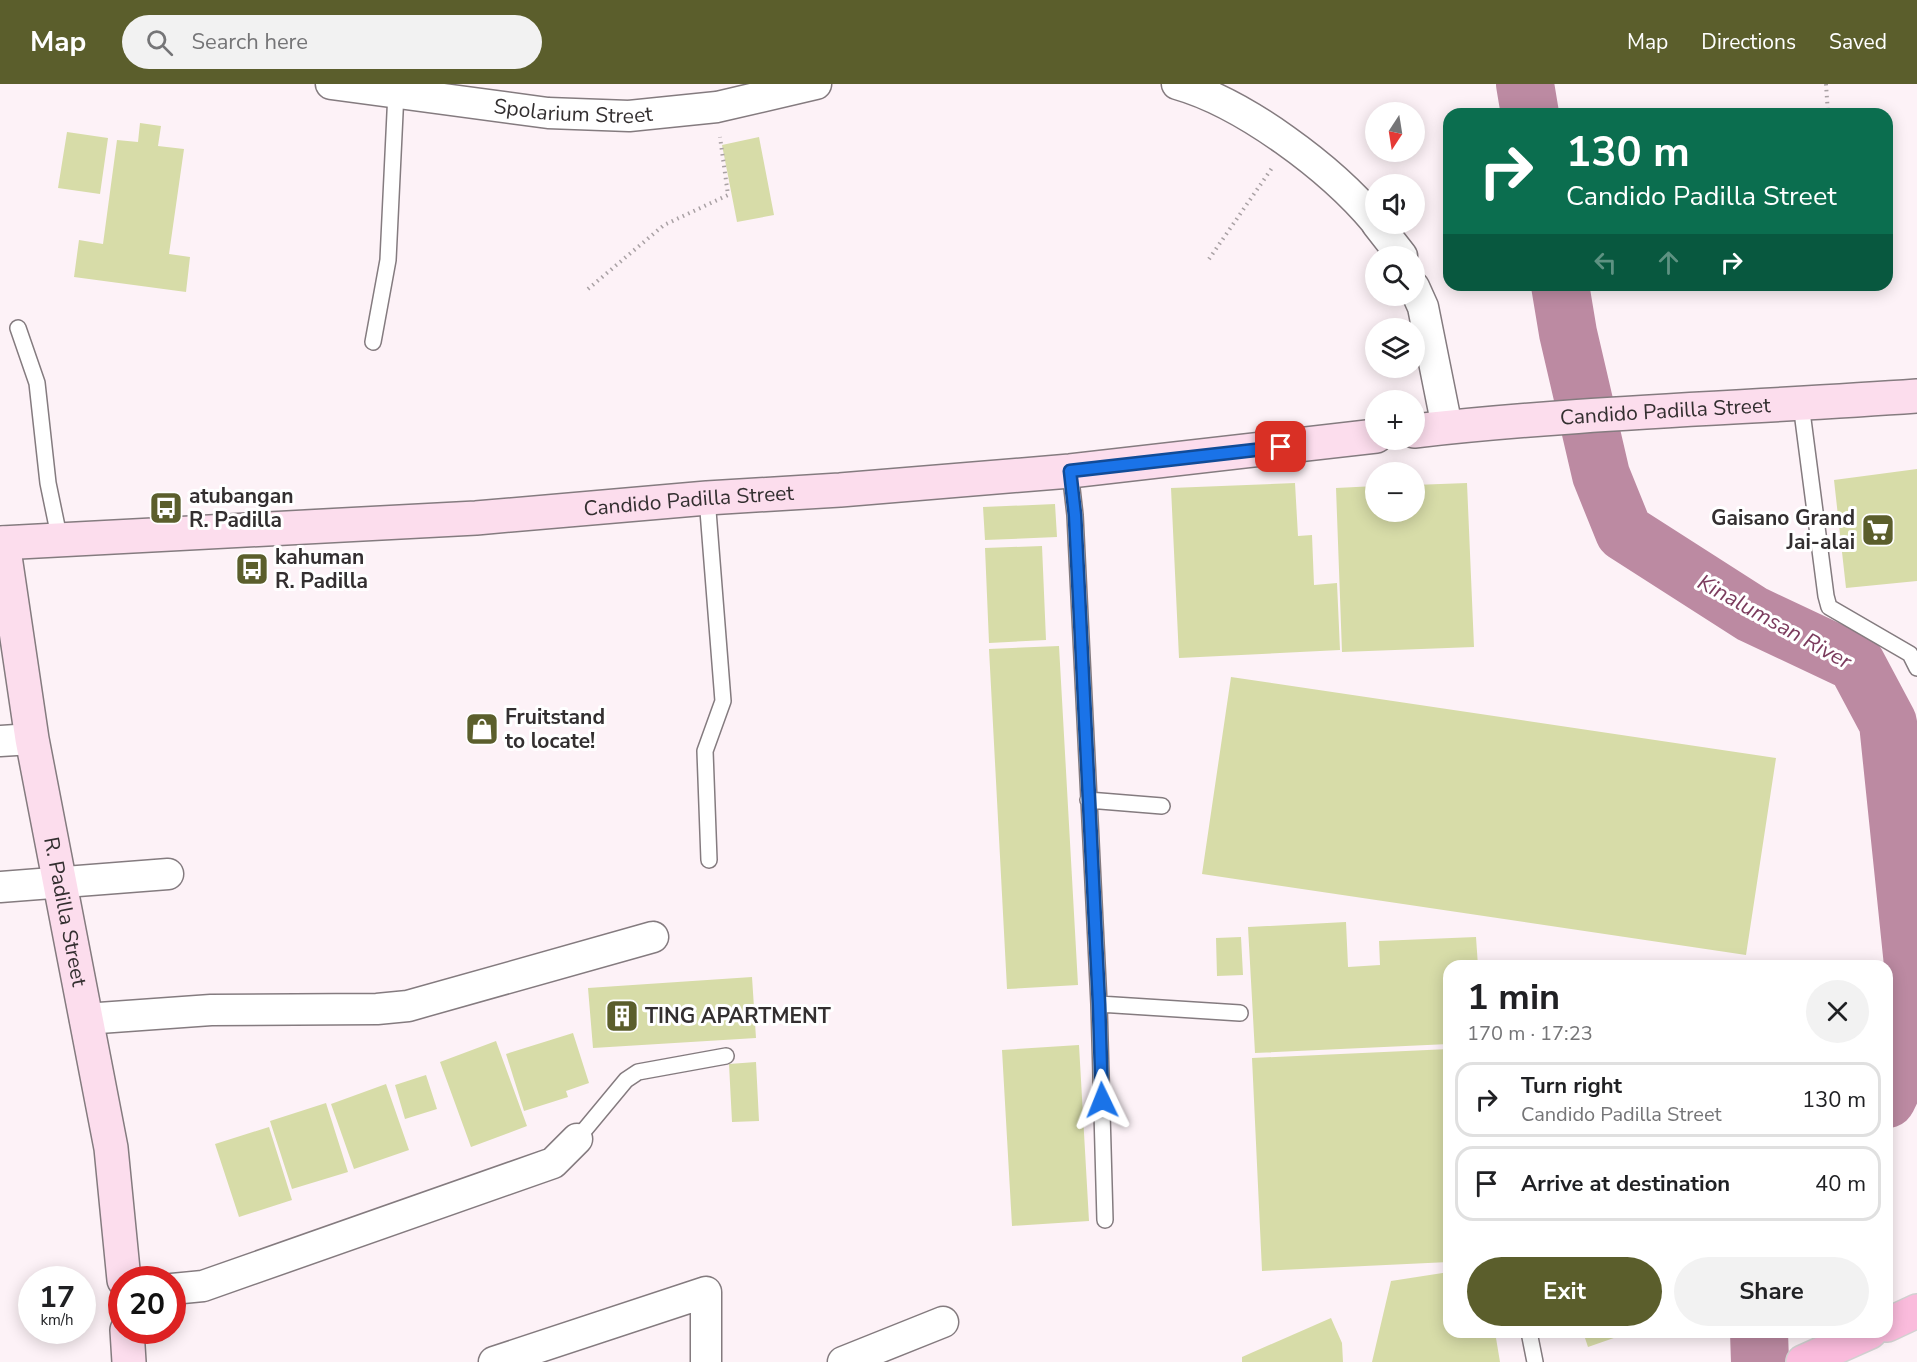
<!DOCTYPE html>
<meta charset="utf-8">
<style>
:root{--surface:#fff;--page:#f2f2f2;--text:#202124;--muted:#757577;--line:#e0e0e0;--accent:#5b5e2c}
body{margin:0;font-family:"Nunito Sans",sans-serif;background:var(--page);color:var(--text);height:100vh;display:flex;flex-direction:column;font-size:22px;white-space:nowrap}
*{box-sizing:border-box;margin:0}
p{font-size:20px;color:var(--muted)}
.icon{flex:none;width:33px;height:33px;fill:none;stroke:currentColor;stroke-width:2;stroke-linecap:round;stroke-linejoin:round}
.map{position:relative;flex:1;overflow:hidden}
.panel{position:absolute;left:1443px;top:876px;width:450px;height:378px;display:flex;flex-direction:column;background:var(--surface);border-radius:18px;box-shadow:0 3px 15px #0003}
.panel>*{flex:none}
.hud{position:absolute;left:1443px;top:24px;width:450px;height:183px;border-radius:18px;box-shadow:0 3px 15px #0003;background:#0b6e4f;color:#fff;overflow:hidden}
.needle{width:39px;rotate:192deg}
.controls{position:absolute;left:1365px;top:18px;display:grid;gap:12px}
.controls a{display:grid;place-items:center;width:60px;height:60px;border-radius:50%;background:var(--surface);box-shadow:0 3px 15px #0003;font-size:30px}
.speed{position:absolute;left:18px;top:1182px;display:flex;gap:12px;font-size:30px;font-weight:700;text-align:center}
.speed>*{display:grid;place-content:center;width:78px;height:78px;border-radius:50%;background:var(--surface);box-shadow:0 3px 15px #0003;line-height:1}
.speed small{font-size:15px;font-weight:400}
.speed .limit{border:9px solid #d22;background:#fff;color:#111}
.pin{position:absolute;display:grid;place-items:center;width:51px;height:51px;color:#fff;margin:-26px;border-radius:12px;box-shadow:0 3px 9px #0006}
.me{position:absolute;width:66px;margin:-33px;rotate:358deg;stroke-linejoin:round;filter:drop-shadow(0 0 4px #0008)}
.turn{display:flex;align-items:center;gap:21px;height:126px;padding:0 24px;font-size:27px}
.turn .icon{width:78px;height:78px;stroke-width:2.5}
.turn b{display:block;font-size:42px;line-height:51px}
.lanes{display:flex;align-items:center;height:57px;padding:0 24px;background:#0003;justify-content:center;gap:30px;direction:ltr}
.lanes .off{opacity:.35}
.round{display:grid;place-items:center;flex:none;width:63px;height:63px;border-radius:32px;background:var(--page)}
.overview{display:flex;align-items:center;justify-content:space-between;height:102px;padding:0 24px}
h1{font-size:36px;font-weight:700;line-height:45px}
.action{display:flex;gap:12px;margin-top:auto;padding:12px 24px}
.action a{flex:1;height:69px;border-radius:36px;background:var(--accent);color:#fff;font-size:24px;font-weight:700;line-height:69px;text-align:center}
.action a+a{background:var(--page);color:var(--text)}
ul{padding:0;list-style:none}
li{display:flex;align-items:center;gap:18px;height:75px;margin:0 12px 9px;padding:0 12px;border:3px solid var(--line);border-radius:18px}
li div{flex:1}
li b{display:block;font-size:22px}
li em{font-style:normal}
header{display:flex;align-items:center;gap:36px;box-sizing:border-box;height:84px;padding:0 30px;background:var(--accent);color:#fff}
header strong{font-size:28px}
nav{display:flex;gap:33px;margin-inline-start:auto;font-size:21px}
.search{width:420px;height:54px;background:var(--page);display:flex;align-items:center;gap:15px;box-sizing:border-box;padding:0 21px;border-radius:33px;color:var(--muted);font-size:22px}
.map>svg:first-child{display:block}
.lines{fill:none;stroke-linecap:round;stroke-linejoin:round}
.river{stroke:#bc8aa2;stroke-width:58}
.building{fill:#d7dca8}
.lane-casing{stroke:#847b7f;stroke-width:18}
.street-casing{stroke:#847b7f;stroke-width:33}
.secondary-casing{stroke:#847b7f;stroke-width:36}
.primary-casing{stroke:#d2d1d1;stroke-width:36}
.path{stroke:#a9a1a4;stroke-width:4;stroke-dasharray:1.5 4.5;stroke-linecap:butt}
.lane{stroke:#fff;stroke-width:15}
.street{stroke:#fff;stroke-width:30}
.secondary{stroke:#fcdded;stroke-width:33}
.primary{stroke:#fabbdc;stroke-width:33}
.route-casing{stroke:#114b97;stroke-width:15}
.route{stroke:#1a73e8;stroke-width:10}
.labels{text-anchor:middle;stroke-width:6;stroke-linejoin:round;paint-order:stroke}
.street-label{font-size:21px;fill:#332f30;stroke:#fff}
.poi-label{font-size:21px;font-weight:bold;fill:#332f30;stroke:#fff;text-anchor:start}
.water-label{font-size:22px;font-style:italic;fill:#7b3b5d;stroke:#fff}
</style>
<header>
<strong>Map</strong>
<div class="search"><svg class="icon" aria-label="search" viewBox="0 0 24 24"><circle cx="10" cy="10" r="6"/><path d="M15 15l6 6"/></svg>Search here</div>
<nav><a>Map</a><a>Directions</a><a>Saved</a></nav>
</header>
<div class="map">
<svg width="1917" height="1278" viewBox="0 0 1917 1278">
<rect width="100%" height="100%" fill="#fdf2f7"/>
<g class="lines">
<path class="river" d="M1525,0L1530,30
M1560,201L1568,249L1601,391L1624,448L1752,530L1856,579L1888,639L1915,900L1901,986L1887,1015
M1759,1248L1760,1278"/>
</g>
<path class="building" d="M140,39L161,42L158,62L184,65L169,170L190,173L186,208L74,193L79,156L103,160L117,56L138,58Z
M67,48L108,54L100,110L58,104Z
M759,53L774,131L737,138L722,61Z
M1917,385V497L1846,504L1834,396Z
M1295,399L1298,452L1312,451L1314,501L1337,499L1340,566L1179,574L1171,404Z
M1467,399L1474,563L1342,568L1336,404L1376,402V428H1414V401Z
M1055,420L1057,453L985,456L983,423Z
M1042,462L1046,556L989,559L985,464Z
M1059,562L1078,901L1007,905L989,565Z
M1231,593L1776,674L1746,871L1202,790Z
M1346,838L1348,883L1380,881L1379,857L1476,853L1478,882H1449V960L1255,969L1248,843Z
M1241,853L1243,891L1217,892L1216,854Z
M752,893L756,954L593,964L588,904Z
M573,949L589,999L566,1007L568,1013L524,1027L506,970Z
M496,957L527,1042L471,1063L440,978Z
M1079,961L1089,1137L1012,1142L1002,966Z
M1449,965V1178L1262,1187L1252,974Z
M756,978L759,1037L732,1038L729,980Z
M426,991L437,1025L405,1035L395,1001Z
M386,1000L409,1066L354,1085L331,1020Z
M326,1019L348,1088L292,1105L270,1037Z
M269,1043L292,1116L239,1133L215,1060Z
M1449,1188V1248H1495L1500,1278H1372L1391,1197Z
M1331,1234L1342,1259L1343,1278H1242V1273Z
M1583,1248H1631L1588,1263Z"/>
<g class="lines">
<g class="lane-casing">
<path id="lane" d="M18,244L37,299L48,399L60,457
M373,258L388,176L396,8
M1801,320L1826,512L1829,523L1910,570L1917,584
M1070,387L1075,431L1099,920L1105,1136
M707,414L723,617L705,667L709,776
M1088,716L1162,722
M1099,920L1240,929
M577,1055L626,996L638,988L726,972
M1529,1248L1535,1278"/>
</g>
<g class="street-casing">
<g id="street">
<path id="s1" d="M331,0L548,29L629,32L717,23L816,0"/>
<path d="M1177,0C1244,19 1331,84 1376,138"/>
<path d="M1377,140L1402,172"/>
<path d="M1414,203L1423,223L1447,343"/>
<path d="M0,657L32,655"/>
<path d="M0,803L168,790"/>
<path d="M85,935L211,926L377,925L408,922L653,853"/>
<path d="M172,1205L203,1202L553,1079L577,1055"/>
<path d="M494,1278L706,1208V1278"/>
<path d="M843,1278L943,1238"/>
</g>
</g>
<g class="secondary-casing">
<g id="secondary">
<path id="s2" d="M1414,347C1581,328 1750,324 1917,312"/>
<path id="s3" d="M0,459L476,434L707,414L840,406L1070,387L1376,352"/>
<path id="s4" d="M3,459L32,655L111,1064L124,1196"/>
<path d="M127,1246L129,1278"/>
</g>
</g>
<g class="primary-casing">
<path id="primary" d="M1887,1241L1917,1227
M1803,1278L1870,1248"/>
</g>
<path class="path" d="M1826,0L1828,30
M1209,175L1272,84
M588,205L664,141L728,111L720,53"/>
<use href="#lane" class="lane"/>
<use href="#street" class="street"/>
<use href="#secondary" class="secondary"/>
<use href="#primary" class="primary"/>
</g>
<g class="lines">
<g class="route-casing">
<path id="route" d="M1102,1016L1099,920L1075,431L1070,387L1281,363"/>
</g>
<use href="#route" class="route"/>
</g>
<defs>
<g id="bus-square" transform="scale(1.725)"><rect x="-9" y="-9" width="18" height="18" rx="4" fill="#5b5e2c" stroke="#fff"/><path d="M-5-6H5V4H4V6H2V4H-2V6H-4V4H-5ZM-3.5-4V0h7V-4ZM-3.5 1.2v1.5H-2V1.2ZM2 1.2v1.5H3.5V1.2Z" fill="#fff"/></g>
<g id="supermarket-square" transform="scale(1.725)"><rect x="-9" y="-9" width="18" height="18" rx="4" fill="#5b5e2c" stroke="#fff"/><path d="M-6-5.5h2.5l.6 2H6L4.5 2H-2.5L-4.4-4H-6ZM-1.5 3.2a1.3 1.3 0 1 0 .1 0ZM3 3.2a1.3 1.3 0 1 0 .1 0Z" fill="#fff"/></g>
<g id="shop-square" transform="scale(1.725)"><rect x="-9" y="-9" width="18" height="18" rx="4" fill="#5b5e2c" stroke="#fff"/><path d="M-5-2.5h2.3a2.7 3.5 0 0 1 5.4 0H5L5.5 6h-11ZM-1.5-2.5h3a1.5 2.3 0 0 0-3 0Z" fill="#fff"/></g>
<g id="building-square" transform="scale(1.725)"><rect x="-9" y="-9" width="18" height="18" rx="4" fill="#5b5e2c" stroke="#fff"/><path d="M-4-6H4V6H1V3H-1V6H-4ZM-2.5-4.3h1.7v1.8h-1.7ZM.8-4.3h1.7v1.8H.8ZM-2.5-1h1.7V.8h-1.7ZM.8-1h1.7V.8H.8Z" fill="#fff"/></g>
</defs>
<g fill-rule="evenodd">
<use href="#bus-square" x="166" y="424"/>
<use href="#supermarket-square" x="1878" y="446"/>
<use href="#bus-square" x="252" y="485"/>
<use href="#shop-square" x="482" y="645"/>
<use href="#building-square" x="622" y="932"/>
</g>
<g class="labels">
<g class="street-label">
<text dy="7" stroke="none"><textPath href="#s1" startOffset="244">Spolarium Street</textPath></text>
<text dy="7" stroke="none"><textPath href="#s2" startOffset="252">Candido Padilla Street</textPath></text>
<text dy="7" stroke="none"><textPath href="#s3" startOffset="690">Candido Padilla Street</textPath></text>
<text dy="7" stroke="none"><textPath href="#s4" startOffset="374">R. Padilla Street</textPath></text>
</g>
<g class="poi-label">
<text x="189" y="419">atubangan<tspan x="189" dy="24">R. Padilla</tspan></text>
<text x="1855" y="441" text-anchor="end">Gaisano Grand<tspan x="1855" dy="24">Jai-alai</tspan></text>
<text x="275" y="480">kahuman<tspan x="275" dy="24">R. Padilla</tspan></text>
<text x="505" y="640">Fruitstand<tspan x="505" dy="24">to locate!</tspan></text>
<text x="645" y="939">TING APARTMENT</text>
</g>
<g class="water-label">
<text transform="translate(1775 537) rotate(29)" y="8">Kinalumsan River</text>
</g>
</g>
</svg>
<div class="controls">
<a><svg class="needle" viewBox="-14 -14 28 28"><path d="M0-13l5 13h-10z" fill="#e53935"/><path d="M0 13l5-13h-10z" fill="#757577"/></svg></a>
<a><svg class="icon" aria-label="sound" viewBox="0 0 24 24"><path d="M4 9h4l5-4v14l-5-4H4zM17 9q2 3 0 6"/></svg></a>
<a><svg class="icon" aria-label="search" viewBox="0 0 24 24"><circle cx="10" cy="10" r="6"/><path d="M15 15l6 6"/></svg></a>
<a><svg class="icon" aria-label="layers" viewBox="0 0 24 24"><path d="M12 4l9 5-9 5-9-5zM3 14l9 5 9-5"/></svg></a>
<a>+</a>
<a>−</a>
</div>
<div class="speed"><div>17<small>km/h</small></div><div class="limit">20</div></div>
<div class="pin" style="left:1281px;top:363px;background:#d93025"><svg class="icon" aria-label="arrive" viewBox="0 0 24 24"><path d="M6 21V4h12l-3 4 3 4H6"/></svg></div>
<svg class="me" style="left:1102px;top:1016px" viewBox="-20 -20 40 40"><path d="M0-17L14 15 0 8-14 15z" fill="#1a73e8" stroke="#fff" stroke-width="4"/></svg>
<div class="hud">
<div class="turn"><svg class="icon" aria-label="right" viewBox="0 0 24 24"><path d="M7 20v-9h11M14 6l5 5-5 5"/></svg><div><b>130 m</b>Candido Padilla Street</div></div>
<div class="lanes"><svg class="icon off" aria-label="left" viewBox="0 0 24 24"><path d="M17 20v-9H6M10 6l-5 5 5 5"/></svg><svg class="icon off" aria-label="ahead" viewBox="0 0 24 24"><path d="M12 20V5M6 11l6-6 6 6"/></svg><svg class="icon" aria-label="right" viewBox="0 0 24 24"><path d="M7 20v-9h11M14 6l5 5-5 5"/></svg></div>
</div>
<section class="panel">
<div class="overview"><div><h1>1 min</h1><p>170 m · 17:23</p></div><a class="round"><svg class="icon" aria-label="close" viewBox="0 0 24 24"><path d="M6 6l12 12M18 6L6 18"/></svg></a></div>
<ul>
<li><svg class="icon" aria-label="right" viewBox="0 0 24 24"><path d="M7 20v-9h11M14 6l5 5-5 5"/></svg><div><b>Turn right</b><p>Candido Padilla Street</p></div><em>130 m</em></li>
<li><svg class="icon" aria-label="arrive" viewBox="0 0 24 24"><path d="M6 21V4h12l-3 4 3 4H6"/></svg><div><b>Arrive at destination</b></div><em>40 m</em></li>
</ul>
<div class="action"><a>Exit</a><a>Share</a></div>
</section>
</div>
